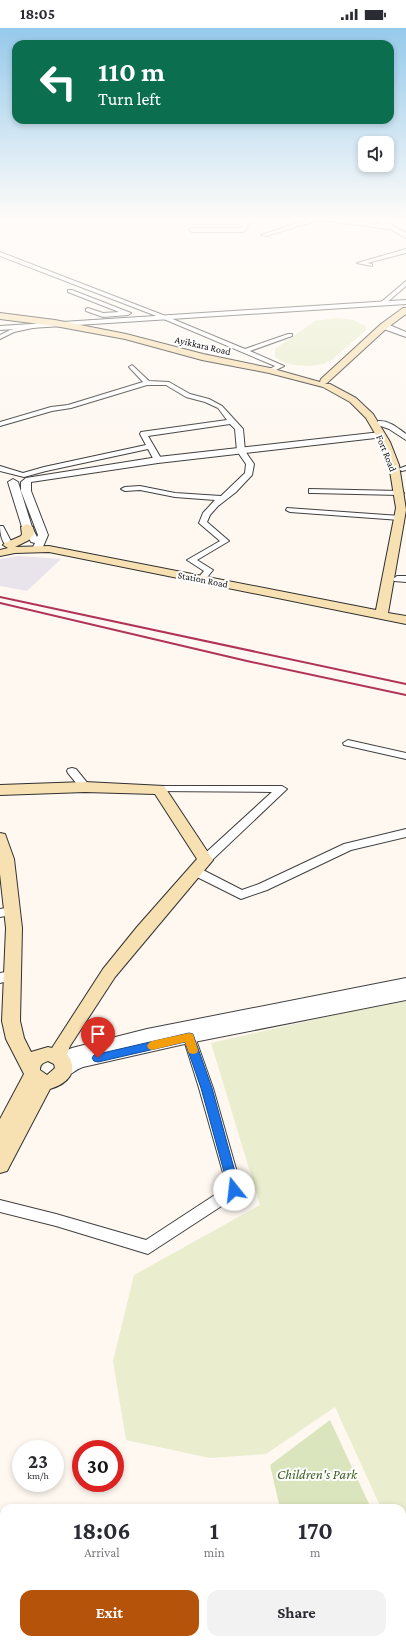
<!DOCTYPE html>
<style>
:root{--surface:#fff;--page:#f2f2f3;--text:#2b2b33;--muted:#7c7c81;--accent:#b45309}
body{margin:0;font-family:"Crimson Pro",serif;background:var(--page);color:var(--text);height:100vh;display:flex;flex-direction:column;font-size:15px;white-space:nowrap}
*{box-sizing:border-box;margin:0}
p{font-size:13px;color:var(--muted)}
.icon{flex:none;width:22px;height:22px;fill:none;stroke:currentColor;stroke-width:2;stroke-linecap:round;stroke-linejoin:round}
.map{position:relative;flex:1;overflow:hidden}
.side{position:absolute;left:0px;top:1476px;width:406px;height:140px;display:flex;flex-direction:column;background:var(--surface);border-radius:12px 12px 0 0;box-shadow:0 2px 6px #0003}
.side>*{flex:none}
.hud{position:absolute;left:12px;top:12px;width:382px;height:84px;border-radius:12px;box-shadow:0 2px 6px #0003;background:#0b6e4f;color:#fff;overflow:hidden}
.controls{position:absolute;left:358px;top:108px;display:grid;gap:8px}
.controls a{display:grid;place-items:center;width:36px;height:36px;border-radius:8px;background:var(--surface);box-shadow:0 2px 6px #0003;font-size:20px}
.speed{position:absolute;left:12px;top:1412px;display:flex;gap:8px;font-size:20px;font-weight:700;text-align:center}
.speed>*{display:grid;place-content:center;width:52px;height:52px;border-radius:50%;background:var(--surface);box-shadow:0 2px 6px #0003;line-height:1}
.speed small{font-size:10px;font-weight:400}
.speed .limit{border:6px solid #d22;background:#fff;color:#111}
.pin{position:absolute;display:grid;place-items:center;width:34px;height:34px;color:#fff;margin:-41px -17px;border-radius:50% 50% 50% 0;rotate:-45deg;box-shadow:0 0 4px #0007}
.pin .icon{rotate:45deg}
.me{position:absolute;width:44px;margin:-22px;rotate:344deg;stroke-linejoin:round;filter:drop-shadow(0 0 3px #0008)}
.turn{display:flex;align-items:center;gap:14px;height:84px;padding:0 20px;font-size:18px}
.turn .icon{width:52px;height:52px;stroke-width:2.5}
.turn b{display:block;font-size:28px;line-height:34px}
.eta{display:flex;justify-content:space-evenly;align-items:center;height:68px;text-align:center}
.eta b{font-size:24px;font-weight:700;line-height:28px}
.button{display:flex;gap:8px;margin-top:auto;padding:8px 20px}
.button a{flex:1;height:46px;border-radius:12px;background:var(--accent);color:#fff;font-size:16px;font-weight:700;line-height:46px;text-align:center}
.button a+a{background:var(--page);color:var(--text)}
.status{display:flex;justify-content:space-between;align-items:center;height:28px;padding:0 20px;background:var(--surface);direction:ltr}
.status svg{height:11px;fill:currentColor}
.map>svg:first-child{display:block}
.industrial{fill:#e9e3ec}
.green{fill:#dbe5bd}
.pitch{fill:#eaedce}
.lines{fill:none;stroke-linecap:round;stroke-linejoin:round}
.minor-casing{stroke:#414141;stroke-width:2}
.tertiary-casing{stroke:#414141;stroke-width:2}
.secondary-casing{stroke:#303030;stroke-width:2}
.minor{fill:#fff;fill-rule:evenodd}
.tertiary{fill:#fff;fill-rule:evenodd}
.secondary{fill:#f7e0b2;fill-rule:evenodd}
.rail{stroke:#b13356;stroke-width:2}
.route{fill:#1a73e8;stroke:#114b97}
.slow{fill:#f59e0b}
.labels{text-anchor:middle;stroke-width:4;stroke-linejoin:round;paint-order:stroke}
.far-street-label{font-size:10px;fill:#0e0e0e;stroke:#fff}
.near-park-label{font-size:14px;font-style:italic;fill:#3e6024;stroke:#fff}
</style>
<div class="status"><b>18:05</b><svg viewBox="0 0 49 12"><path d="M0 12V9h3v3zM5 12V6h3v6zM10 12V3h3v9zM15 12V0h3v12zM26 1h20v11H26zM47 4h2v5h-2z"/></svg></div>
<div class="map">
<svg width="406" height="1616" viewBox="0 0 406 1616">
<rect width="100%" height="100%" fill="#fef8f1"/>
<path class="industrial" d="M18,528L35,529L61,531L27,563L0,558V531Z"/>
<path class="green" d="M330,1392L371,1480H280L270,1437Z"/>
<path class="pitch" d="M337,290L353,292L366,298V302L333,331L323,336L310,338L295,337L283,334L275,329V321L315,293Z
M406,971V1534L402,1525V1480H381L335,1379L266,1426L210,1430L126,1412L113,1333L134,1247L260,1177L211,1015Z"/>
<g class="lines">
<g class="minor-casing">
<path id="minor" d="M245,189H251L246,202L243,204H192L189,202L192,200H241Z
M308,189H324L390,197L393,199L390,201L319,192L266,208L261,207L311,191Z
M406,221V225L367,235L372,236V238L357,235Z
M0,224L163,287L245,321L288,306H292V308L250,323L284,338L272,344H268V342L275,338L159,289L0,228Z
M406,253V258L384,277H380V275Z
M68,262H72L131,285L128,287L103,289L86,283V281L88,280L103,285L119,284L68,264Z
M40,295L43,297L42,298L14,304L0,311V307L10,302Z
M132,337L149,353L169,354L190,366L209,371L222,378L243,401L245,423L254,436L252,447L236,464L218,478L210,487L207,494L229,513L197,532L213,542L205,552H199L198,550L204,543L187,532L220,513L199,495L203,485L215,472L175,469L140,462L125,463L121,461L125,459L140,458L175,465L221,468L245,445L246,436L237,423L235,401L230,396L148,408L162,432L158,434H155L148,421L46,443L24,449L0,443V438L23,445L44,439L146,417L140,406L141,404L227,392L218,380L205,374L186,369L166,357H147L71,380L52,383L0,398V394L51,379L68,377L143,354L129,339Z
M378,393C389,392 398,400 406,406V412L389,401L378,397Z
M406,438V442L402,443L398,441Z
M309,461L400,463L404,465L400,467L312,465H309Z
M287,480L400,488L404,490L400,492L290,484L286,482Z
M0,498H3L13,517L12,519H9C2,517 0,505 0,498Z
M397,548H406V554L394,553L393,551Z
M348,712L406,725V731L344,717L343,715Z
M72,740L76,741L89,757L90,759L89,761H81L68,745L67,743L68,741Z
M159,758H282L287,761L209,835H201L199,832L201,829L272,764L155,763L154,761Z
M406,801V809L351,822L267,862L241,871L191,846L189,843L191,840H199L242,862L259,856L344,816Z
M12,879L16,880L18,883L16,886L0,889V881Z
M11,943L15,945L17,948L15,951L0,955V945Z
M189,1004L194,1005L195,1009L213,1060L242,1162L240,1166L148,1226L56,1198L0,1184V1172L56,1186L146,1212L227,1159L199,1060L183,1009L184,1005Z"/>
</g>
<g class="tertiary-casing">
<path id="tertiary" d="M369,189H377L406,205V210Z
M406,272V276L0,302V298Z
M381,296H387L406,304V309L381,300Z
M381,404L385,407L384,409L158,435L31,454V463L48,507L42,521L37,524L32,521L35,515L31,514L22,499L8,454L13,451L18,454L32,499L37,509L38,507L21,463V454L26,450L158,429Z
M406,950V972L189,1015L83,1039C73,1042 68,1052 57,1048L55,1044L60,1037L56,1035L53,1031L56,1027L72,1020L147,1001Z"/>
</g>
<g class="secondary-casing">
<path id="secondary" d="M403,280H406V286L387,300L327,355L325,356H330L356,370L373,386L390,414L399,437L406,482L388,585L406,588V596L49,524L15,525L0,528V522L8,520L3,517L5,515L21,508L22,506L21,499L27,496L33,499L34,506L29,512L15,519L49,518L376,582L396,480L389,437L380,414L366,390L350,374L323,359L269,345L202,332L125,311L55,298L0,291V285L55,292L126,306L203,326L270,340L320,354L321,351L381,296Z
M85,754L164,758L213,832L115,949L70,1018L67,1026C80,1044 67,1056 50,1061L7,1143L0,1145V1091L24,1046L6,1011L2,993L6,900L0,846V805L5,806L14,831L22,900L20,993L24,1010L31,1024L48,1019L52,1020L103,941L137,899L197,831L155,766L85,764L0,767V757ZM48,1033L54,1036L55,1040L47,1047L40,1042C40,1036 43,1035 48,1033Z
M0,1539L4,1540V1588L0,1587Z
M406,1546V1571L402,1572V1547Z
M406,1574V1599L402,1600V1575Z
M87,1612H120L122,1616H89Z
M164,1612H199L201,1616H166Z
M279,1612H314L312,1616H277Z
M330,1612H363L361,1616H328Z"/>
</g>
<use href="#minor" class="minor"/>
<use href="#tertiary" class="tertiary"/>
<use href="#secondary" class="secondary"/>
<path class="rail" d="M0,569L406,656
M0,575L247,633L406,667"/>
</g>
<linearGradient id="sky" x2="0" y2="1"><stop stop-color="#95c9eb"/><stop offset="0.46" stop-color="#fffcf9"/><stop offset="1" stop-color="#fffcf9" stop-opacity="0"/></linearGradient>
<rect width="406" height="415" fill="url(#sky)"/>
<path class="route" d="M189,1005L193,1006L194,1009L212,1060L240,1162L239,1165L234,1167L230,1165L229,1162L201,1060L185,1014L98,1034L94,1033L92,1030L94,1027L98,1026Z"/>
<path class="slow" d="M189,1005L193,1006L198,1022L197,1025L193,1026L189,1025L185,1014L152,1022L149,1021L147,1018L149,1015L152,1013Z"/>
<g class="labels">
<g class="far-street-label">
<text transform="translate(203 317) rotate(13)" y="4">Ayikkara Road</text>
<text transform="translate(387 425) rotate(68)" y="4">Fort Road</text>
<text transform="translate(203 551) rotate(11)" y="4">Station Road</text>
</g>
<g class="near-park-label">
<text x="317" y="1451">Children's Park</text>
</g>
</g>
</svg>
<div class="controls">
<a><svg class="icon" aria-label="sound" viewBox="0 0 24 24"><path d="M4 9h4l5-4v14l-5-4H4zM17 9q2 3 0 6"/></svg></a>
</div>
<div class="speed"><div>23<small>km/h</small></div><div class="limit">30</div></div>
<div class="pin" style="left:98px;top:1030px;background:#d93025"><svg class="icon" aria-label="arrive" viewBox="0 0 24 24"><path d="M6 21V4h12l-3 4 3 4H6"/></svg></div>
<svg class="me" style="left:234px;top:1162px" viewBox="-20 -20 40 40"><circle r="19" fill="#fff"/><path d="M0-13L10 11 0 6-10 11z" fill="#1a73e8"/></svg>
<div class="hud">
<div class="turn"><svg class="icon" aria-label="left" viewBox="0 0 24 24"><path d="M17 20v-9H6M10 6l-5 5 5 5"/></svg><div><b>110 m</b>Turn left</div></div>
</div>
<section class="side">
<div class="eta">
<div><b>18:06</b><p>Arrival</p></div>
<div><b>1</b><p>min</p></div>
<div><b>170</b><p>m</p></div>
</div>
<div class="button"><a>Exit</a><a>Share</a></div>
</section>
</div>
